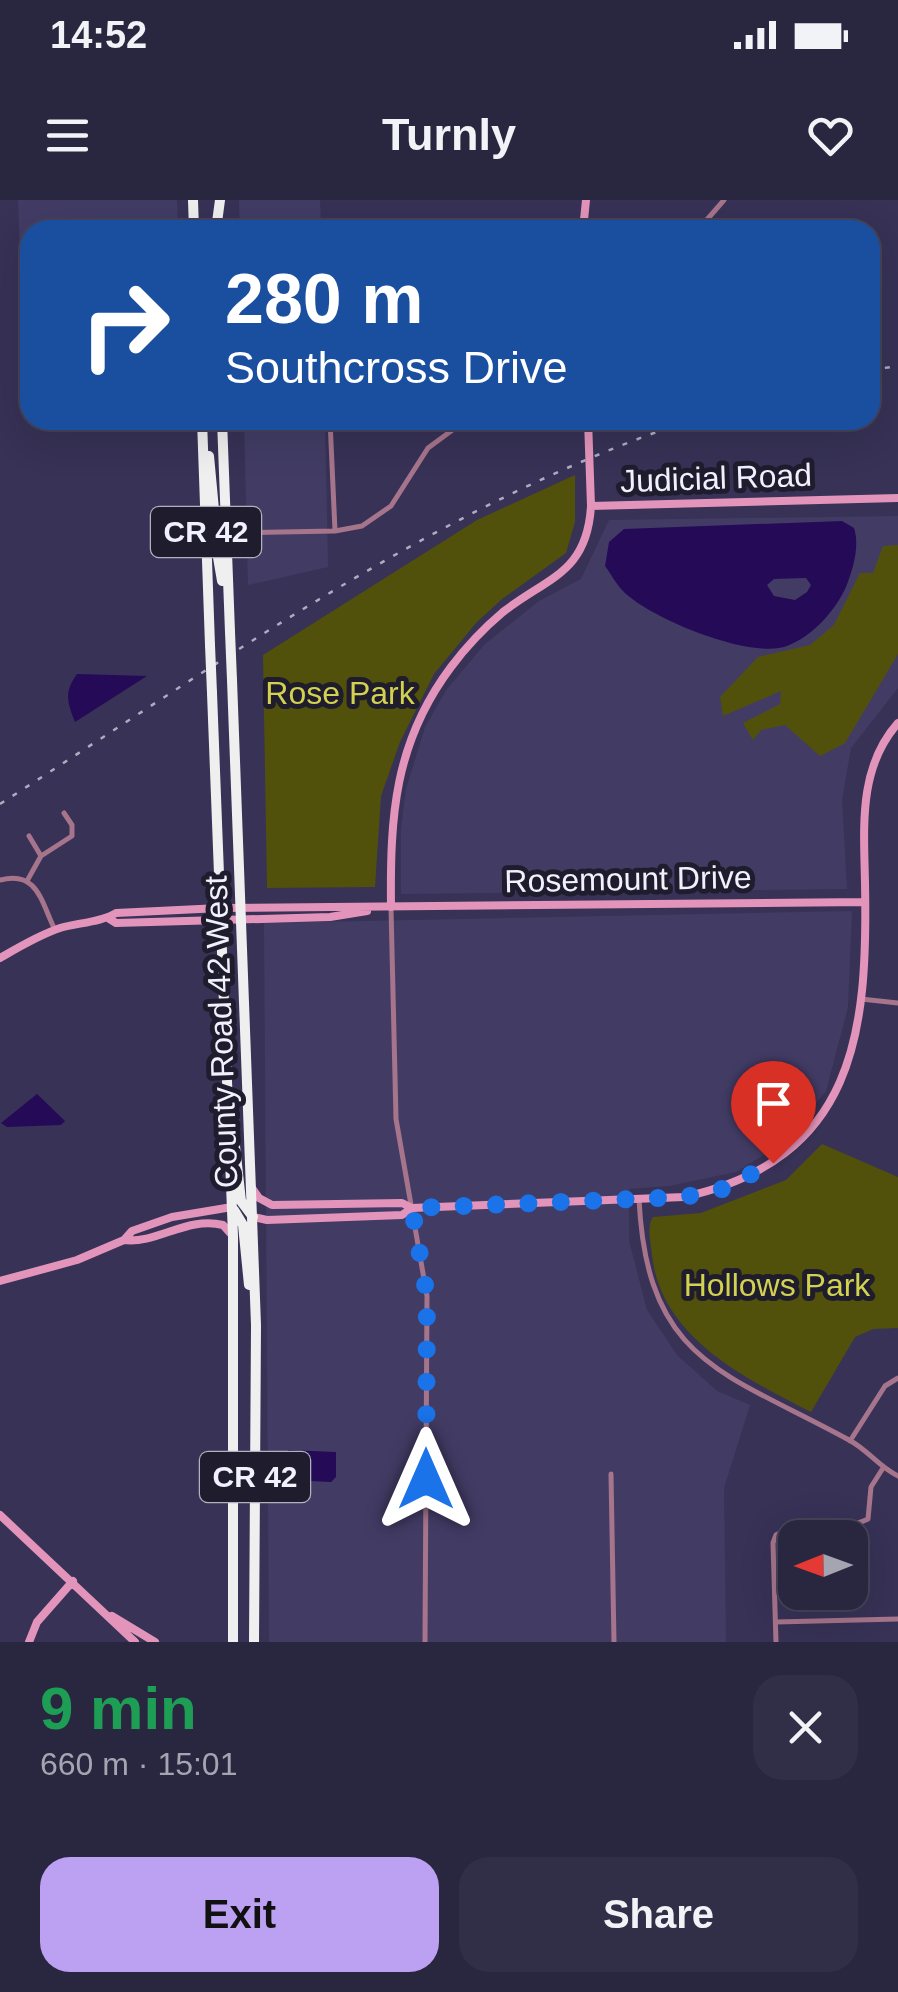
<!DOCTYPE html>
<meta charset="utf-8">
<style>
:root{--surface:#292640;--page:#312e47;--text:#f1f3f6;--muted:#a5a5b1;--line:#454359;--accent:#bca0f2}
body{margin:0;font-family:Helvetica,sans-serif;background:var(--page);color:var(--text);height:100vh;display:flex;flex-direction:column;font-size:38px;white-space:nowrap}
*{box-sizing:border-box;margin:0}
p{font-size:32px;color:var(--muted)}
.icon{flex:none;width:55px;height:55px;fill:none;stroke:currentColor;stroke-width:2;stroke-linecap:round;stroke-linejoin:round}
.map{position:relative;height:1442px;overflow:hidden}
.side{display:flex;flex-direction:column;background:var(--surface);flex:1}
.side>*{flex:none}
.banner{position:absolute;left:20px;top:20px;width:860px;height:210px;border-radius:30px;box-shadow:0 10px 40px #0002,0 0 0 2px var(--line);background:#1a4fa0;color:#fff;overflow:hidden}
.needle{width:65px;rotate:269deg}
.fabs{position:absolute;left:778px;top:1320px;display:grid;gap:20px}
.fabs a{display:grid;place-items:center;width:90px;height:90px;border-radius:20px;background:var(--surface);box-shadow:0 10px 40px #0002,0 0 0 2px var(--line);font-size:50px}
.pin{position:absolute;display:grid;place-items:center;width:85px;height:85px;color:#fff;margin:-102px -42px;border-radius:50% 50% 50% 0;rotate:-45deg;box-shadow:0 0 10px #0007}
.pin .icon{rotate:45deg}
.me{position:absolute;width:110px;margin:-55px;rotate:0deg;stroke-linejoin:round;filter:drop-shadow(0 0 8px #0008)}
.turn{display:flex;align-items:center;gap:35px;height:210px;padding:0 40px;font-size:45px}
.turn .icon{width:130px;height:130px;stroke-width:2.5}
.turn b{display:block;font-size:70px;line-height:85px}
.round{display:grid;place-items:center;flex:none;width:105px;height:105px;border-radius:30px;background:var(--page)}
.headline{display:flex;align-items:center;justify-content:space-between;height:170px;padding:0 40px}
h1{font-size:60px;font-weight:700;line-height:75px;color:#1e9e55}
.action{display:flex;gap:20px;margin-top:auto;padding:20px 40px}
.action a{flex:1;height:115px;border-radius:30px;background:var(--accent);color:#111;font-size:40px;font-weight:700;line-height:115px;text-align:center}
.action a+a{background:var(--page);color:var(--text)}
.status{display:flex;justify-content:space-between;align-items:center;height:70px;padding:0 50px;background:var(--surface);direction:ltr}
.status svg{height:28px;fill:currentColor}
header{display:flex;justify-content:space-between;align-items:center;height:130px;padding:0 40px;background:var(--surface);font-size:45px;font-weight:700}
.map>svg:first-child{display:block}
.built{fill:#423c65}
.green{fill:#51510c}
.water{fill:#250a58;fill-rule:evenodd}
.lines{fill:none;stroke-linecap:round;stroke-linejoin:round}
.street{stroke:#a6748b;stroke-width:5}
.secondary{stroke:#e394ba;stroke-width:8}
.highway{stroke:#efefef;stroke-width:10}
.rail{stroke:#afacc1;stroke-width:2.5;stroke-dasharray:5 10;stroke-linecap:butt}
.highway-bridge{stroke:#efefef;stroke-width:10}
.route{stroke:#1a73e8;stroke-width:18;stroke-dasharray:0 32.4}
.labels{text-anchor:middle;stroke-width:10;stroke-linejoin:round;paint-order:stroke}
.shield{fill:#1f1d2d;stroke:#b2b1bf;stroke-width:2.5}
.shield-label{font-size:30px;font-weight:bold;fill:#f1f0fd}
.street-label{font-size:32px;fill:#f1f0fd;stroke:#1f1d2d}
.park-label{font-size:32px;fill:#d2d250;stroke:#1f1d2d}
</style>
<div class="status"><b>14:52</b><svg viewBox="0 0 49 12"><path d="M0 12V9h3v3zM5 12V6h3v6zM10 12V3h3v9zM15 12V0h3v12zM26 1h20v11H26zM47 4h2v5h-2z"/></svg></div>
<header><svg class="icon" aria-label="menu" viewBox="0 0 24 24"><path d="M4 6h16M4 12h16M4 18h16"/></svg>Turnly<svg class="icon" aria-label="heart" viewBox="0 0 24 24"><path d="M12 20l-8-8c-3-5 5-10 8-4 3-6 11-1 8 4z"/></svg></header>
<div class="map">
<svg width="898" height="1442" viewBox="0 0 898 1442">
<rect width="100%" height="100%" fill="#373256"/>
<path class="built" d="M18,0H177L178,30H30V113L22,105Z
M239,0H320L321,30H240Z
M244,220H325L328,367L248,385Z
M898,316V488L851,548L842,600L847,689L401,694V628L406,589L425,527L447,489L485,444L539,401L581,379L609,320Z
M852,711L848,807L826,891L783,943L736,972L669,986L629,989V1041L647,1110L677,1155L717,1191L750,1205L724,1288L726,1442H269L264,723Z"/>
<path class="green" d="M575,275V322L566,353L502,399L476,423L434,474L400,542L381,596L375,687L267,688L263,455L477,320Z
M898,345V454L845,543L820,556L785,525L761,530L753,540L743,523L780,504L781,491L723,516L720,497L758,457L810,445L834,425L860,373H873L883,346Z
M822,944L898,977V1128L873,1129L855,1137L811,1212C745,1178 661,1138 652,1055C651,1042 646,1028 653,1017L701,1013L786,980Z"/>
<path class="water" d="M842,321L854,328C860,346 853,369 846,387C835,411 813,436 787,446C751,460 649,418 623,391C616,384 611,374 605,366L609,342L624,329ZM806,378L811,385L807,392L795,400L774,396L767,385L774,379Z
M77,474L147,476L75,522C67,502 64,492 77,474Z
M37,894L65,921L61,925L7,927L1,923Z
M288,1250L336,1252V1277L331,1282L288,1280Z"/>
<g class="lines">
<path class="street" d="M698,30L724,0
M330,220L335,331
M228,333L335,331L362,326L391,306L428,248L466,220
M29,636L41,656
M0,680C38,670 41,702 55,730
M27,681L41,656L72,636V625L64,613
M391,708L396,919L427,1096L425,1442
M861,799L898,803
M639,999C647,1163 725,1172 849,1240C868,1250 879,1267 898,1276
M850,1241L885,1186L898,1178
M611,1274L614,1442
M776,1422L898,1419
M776,1442L773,1343L776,1335C802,1320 838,1334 868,1319L871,1287L883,1268"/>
<path class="secondary" d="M583,30L586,0
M588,220L591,306
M391,707C390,617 394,543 451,467C466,447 484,428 503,412C548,377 587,373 591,306L898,298
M108,718L116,723L330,717L367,711
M0,758C19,747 39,735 60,728C77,723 102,722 116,713L220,708L865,702
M252,988L259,998L272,1005L402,1003L412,1008L684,997C855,959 868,834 865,683C864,627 858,568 898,523
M253,1017L267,1020L402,1015L412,1008
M124,1040C157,1044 187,1016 223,1025L232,1035
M0,1081L77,1060L124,1040L132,1031L172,1017L232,1007
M0,1315L135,1442
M112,1416L155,1442
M29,1442L37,1422L73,1381"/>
<path class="highway" d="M193,0L194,30
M216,30L220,0
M202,220L210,445
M222,220L230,432
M209,256L215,320L220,330L226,333
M206,334L215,340L222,381
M232,480L256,1125L254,1442
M212,493L233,1036V1442
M234,937L241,1001L253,1017
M234,1010L243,1025L249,1085"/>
<path class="rail" d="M870,170L898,166
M0,604C222,462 439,304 691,220"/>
<path class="highway-bridge" d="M230,432L232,480
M210,445L212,493"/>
</g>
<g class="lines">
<path class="route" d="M426,1279L427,1096L412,1008L684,997L722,989L773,963"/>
</g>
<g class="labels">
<g class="shield">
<rect x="151" y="307" width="110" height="50" rx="8"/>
<rect x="200" y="1252" width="110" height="50" rx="8"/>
</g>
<g class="shield-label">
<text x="206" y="342">CR 42</text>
<text x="255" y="1287">CR 42</text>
</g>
<g class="street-label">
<text transform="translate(716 278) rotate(-2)" y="11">Judicial Road</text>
<text transform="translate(628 679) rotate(-1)" y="11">Rosemount Drive</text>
<text transform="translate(221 832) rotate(-92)" y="11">County Road 42 West</text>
</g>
<g class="park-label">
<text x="340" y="504">Rose Park</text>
<text x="777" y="1096">Hollows Park</text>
</g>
</g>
</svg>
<div class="fabs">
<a><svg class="needle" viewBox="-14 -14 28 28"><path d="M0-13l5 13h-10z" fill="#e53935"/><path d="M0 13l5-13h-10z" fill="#a5a5b1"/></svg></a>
</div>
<div class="pin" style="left:773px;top:963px;background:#d93025"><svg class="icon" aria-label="arrive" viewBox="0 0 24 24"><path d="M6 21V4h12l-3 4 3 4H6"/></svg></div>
<svg class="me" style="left:426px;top:1279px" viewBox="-20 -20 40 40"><path d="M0-17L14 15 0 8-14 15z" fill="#1a73e8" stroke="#fff" stroke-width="4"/></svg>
<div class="banner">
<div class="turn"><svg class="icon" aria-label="right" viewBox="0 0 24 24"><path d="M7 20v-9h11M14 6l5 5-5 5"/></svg><div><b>280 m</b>Southcross Drive</div></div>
</div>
</div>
<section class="side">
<div class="headline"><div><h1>9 min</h1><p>660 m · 15:01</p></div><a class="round"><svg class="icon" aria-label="close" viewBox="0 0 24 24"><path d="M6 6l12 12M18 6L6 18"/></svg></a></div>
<div class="action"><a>Exit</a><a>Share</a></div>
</section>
